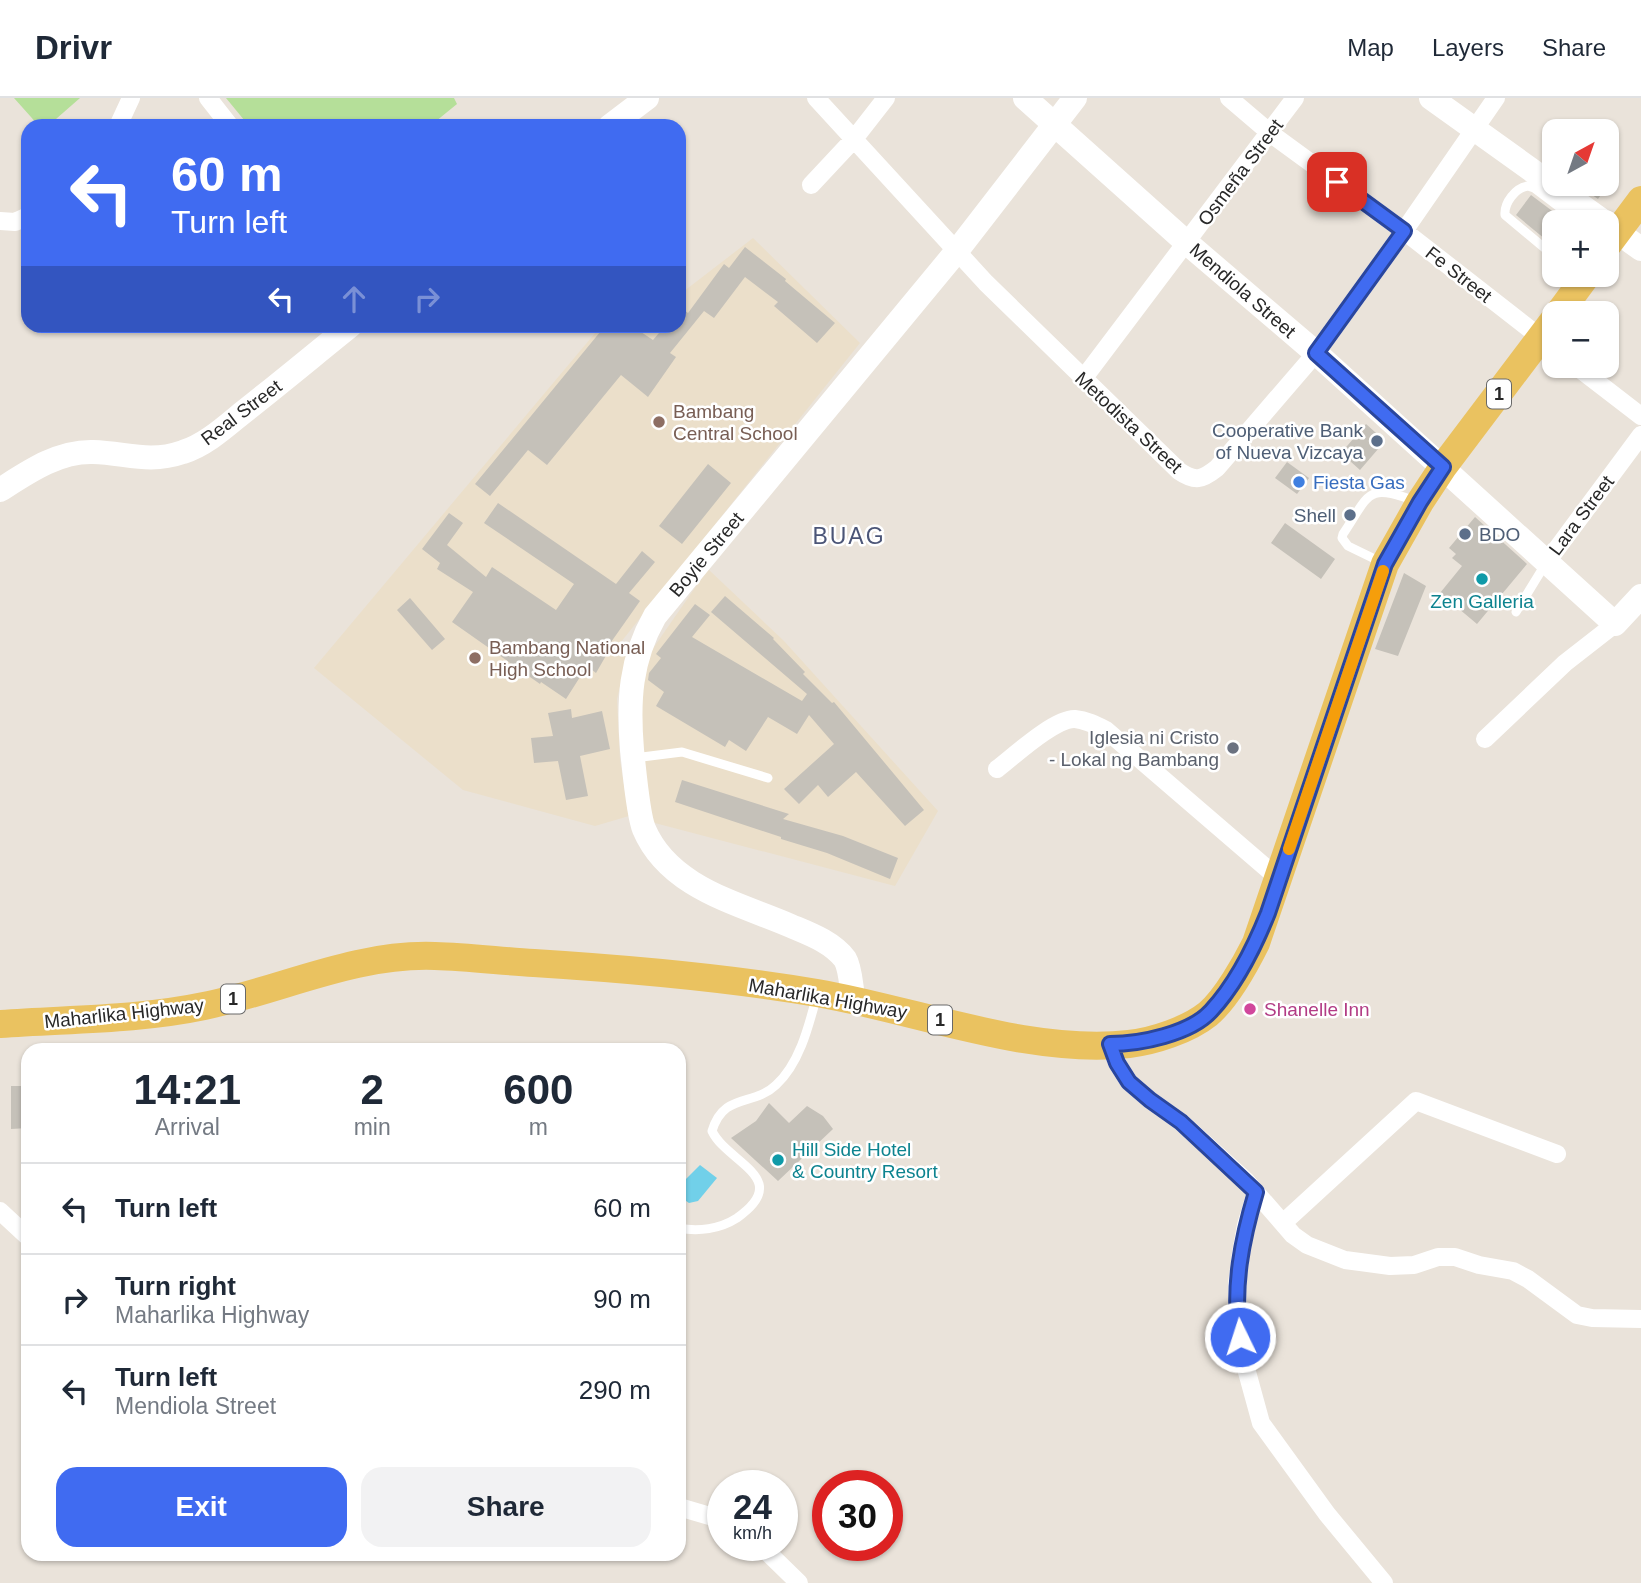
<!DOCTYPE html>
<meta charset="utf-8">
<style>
:root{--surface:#fff;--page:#f2f2f3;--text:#1f2937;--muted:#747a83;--line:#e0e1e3;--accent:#406bf1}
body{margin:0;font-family:Arial,sans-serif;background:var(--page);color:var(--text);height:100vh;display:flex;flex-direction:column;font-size:26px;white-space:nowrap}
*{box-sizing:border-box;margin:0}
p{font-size:23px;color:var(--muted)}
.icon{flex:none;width:38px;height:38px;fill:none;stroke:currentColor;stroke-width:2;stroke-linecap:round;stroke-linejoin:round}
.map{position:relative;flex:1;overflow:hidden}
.panel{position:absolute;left:21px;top:945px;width:665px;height:518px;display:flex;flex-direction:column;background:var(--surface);border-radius:21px;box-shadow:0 2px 5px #0004}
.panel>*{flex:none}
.banner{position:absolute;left:21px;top:21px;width:665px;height:214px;border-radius:21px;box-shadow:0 2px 5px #0004;background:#406bf1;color:#fff;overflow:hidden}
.needle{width:46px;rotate:40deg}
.controls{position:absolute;left:1542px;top:21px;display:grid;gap:14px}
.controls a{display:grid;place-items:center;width:77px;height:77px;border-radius:14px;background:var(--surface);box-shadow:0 2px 5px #0004;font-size:35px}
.speed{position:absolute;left:707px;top:1372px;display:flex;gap:14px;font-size:35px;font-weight:700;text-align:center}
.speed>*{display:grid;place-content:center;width:91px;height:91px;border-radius:50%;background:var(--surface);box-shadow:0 2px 5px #0004;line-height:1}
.speed small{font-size:18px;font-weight:400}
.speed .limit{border:10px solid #d22;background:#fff;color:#111}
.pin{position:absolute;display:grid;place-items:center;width:60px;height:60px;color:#fff;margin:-30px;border-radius:14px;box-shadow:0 4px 10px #0006}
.me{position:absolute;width:77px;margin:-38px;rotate:356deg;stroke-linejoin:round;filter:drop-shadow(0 0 5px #0008)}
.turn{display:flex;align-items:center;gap:24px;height:147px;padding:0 35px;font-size:32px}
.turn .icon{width:91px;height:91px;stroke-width:2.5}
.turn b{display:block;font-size:49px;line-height:60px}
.lanes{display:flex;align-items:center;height:66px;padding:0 35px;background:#0003;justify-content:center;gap:35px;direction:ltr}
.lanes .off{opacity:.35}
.eta{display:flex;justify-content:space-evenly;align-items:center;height:119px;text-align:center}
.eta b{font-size:42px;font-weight:700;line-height:49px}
.button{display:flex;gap:14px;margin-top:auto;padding:14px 35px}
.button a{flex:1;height:80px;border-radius:21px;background:var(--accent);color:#fff;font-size:28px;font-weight:700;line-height:80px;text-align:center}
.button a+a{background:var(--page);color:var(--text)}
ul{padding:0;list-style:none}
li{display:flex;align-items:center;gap:21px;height:91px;padding:0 35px;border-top:2px solid var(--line)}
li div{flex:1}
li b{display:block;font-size:26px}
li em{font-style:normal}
header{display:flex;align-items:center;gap:42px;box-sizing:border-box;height:98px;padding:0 35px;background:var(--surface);border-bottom:2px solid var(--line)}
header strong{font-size:33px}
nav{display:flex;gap:38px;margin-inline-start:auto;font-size:24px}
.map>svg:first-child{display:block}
.education{fill:#ebdfca}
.green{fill:#b5df99}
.water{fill:#71d0e9}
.building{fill:#c5c1b9}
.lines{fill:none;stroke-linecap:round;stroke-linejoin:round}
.lane{stroke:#fff;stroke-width:9}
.street{stroke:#fff;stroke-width:18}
.secondary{stroke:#fff;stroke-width:24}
.primary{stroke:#eac260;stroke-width:28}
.route-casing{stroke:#2a469d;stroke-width:18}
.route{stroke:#406bf1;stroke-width:12}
.slow{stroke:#f59e0b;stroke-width:12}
.education-dot{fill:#8d6e63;stroke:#fff;stroke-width:2.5}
.service-dot{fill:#5c6f8a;stroke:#fff;stroke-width:2.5}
.shop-dot{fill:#3f7fe0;stroke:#fff;stroke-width:2.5}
.culture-dot{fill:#0f9aa8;stroke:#fff;stroke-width:2.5}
.worship-dot{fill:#6b7280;stroke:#fff;stroke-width:2.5}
.hotel-dot{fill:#d1479c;stroke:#fff;stroke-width:2.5}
.labels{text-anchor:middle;stroke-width:5;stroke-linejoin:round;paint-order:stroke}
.shield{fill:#fff;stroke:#686868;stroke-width:2}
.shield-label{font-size:18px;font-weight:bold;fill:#282828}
.street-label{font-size:19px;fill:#282828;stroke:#fff}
.education-label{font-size:19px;fill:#785e54;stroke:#fff;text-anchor:start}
.service-label{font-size:19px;fill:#4e5e75;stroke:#fff;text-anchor:end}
.shop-label{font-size:19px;fill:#366cbe;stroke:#fff;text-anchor:start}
.culture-label{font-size:19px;fill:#0d838f;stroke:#fff}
.worship-label{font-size:19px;fill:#5b616d;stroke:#fff;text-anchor:end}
.hotel-label{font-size:19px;fill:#b23c85;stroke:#fff;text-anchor:start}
.quarter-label{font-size:23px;letter-spacing:2px;fill:#4b5577;stroke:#fff}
</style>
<header>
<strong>Drivr</strong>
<nav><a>Map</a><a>Layers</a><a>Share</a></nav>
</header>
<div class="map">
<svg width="1641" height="1485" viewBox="0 0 1641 1485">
<rect width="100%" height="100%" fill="#eae3da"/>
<path class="education" d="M753,140L860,245L621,544L629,550L617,601L620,662L629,718L595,728L463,692L314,570L601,228H679V197Z
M708,471L784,543L938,713L895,788L651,724L640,618L645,562Z"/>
<path class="green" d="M14,0H80L48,28H39Z
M226,0H454L457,6L430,28H249Z"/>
<path class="water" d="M700,1067L717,1080L698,1103L689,1105L679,1098V1088Z"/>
<path class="building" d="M1576,86H1597L1605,91L1598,101Z
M1531,97L1567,124H1554V142L1551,146L1516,117Z
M745,149L786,181L785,183L835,225L817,245L774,208L778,204L745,179L714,220L704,213L670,255L676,259L648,299L621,277L547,367L528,352L490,398L475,386L605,228H632L653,242L665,228H679V208L688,215L724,166L729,170Z
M1366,326L1385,343L1360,372L1341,355Z
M1287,364L1309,380L1297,396L1275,380Z
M708,366L731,385L682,446L659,428Z
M498,405L616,486L642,453L655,464L629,495L640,503L609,547L611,549L596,575L587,568L566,601L541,584L540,586L452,524L473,494L437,471L440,465L422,451L449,415L463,425L447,447L486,479L492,469L556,512L574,486L484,425Z
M1475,419L1527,466L1477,526L1440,495L1462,468L1452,460L1456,456L1449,450Z
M1285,425L1335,461L1321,481L1271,445Z
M1404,475L1426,488L1398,558L1375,551Z
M725,498L774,540L773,541L805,574L803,576L832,605L834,604L924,712L905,728L856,674L828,699L818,687L799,706L784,691L834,646L809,617L797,636L768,619L746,653L729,642L725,649L656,608L664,594L648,582L649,575L661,560L656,556L695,506L710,517L692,539L802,603L807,596L711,514Z
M410,500L445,541L432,552L397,512Z
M571,611L572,620L602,613L610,651L580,658L588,698L566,702L558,663L534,665L531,640L553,638L548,615Z
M682,682L789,716L783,721L843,738L898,760L890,781L827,755L781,741V739L675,704Z
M11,988H28V1030L11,1031Z
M769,1005L789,1025L807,1008L823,1018L833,1031L778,1083L731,1040L756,1023Z"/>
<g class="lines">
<path class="lane" d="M1554,158L1505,117C1504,105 1515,90 1528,88L1534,90L1579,124
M1383,465L1348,448L1342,440L1343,436C1371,394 1366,385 1418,404
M1516,514L1546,465
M634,660L682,654L768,680
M679,1130C698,1134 720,1131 737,1120C794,1080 727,1065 712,1033C724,994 753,1009 776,987C800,965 809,927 817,897"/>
<path class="street" d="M208,0L230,28
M816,0L986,185L1179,373C1195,384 1202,382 1217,370L1316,255L1404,133L1496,0
M1229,0L1270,35L1404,133L1554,250
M118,28L131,0
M811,87L854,41L886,0
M0,123L15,124L28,118
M1576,268L1641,318
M1083,281L1295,0
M1547,464L1641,337
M1485,641L1565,565L1615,526
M997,671C1014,658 1055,620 1075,621C1086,622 1096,627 1106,632L1279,781
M1110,946L1117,965L1129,984L1150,1002L1181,1024L1246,1083L1293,1137L1307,1147L1345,1162L1390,1168L1414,1167L1438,1159H1455L1479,1167L1513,1173L1528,1181L1577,1217L1592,1220L1641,1221
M1256,1094L1246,1127L1241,1155L1237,1186L1238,1225L1247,1274L1261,1325L1327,1416L1384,1485
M0,1113L28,1139
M1283,1125L1416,1003L1557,1056
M679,1409L723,1422
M760,1447L799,1485"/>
<path class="secondary" d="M1025,0L1187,145L1316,255L1615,526L1641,498
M1431,0L1604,124
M610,28L647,0
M1606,126L1641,151
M0,392C28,374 58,353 93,354C127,355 148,366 183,354C205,347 224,330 241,316C278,287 314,257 350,228
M854,903C851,891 851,871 845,861C832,844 810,836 791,828C738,805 669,790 644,731C638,717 634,669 632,652C628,603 630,562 655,518L956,154L1075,0"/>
<path class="primary" d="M1606,149L1641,102
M1559,215L1587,177
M0,926C67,921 138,922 204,908C281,892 355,855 435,858C468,859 501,863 534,865C629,871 723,879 817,895C916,912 1028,957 1129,946C1154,943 1188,932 1208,916C1226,901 1246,865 1256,845L1385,466L1420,404L1443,369L1554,222"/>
</g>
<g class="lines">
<g class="route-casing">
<path id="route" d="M1240,1239C1232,1190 1242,1141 1256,1094L1181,1024L1150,1002L1129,984L1117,965L1110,946C1140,946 1190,936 1211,913C1237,885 1254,850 1268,815L1385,466L1420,404L1443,369L1316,255L1404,133L1337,84"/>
</g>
<use href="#route" class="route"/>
<path class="slow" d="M1289,751L1383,473"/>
</g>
<g class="education-dot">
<circle cx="659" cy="324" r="7"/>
<circle cx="475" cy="560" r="7"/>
</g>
<g class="service-dot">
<circle cx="1377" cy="343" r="7"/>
<circle cx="1350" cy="417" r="7"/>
<circle cx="1465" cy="436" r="7"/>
</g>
<circle class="shop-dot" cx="1299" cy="384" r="7"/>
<g class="culture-dot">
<circle cx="1482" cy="481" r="7"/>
<circle cx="778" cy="1062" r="7"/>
</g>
<circle class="worship-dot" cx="1233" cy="650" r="7"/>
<circle class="hotel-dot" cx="1250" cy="911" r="7"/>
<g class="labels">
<g class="shield">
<rect x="1487" y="281.5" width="24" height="29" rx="5"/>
<rect x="221" y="886.5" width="24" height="29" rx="5"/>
<rect x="928" y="907.5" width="24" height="29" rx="5"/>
</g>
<g class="shield-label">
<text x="1499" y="302">1</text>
<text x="233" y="907">1</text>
<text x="940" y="928">1</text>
</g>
<g class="street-label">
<text transform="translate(1240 74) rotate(-53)" y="7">Osmeña Street</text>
<text transform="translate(1459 176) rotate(38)" y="7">Fe Street</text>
<text transform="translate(1243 192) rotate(41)" y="7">Mendiola Street</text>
<text transform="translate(241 314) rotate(-37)" y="7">Real Street</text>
<text transform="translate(1129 324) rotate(43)" y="7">Metodista Street</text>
<text transform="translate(1581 417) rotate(-53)" y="7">Lara Street</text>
<text transform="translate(706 456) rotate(-50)" y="7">Boyie Street</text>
<text transform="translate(828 900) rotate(10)" y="7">Maharlika Highway</text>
<text transform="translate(124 915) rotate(-6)" y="7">Maharlika Highway</text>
</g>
<g class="education-label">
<text x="673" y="320">Bambang<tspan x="673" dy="22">Central School</tspan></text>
<text x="489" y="556">Bambang National<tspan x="489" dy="22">High School</tspan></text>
</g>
<g class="service-label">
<text x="1363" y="339">Cooperative Bank<tspan x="1363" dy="22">of Nueva Vizcaya</tspan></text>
<text x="1336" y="424">Shell</text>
<text x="1479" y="443" text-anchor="start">BDO</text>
</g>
<g class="shop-label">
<text x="1313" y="391">Fiesta Gas</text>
</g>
<g class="culture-label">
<text x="1482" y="510">Zen Galleria</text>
<text x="792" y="1058" text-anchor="start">Hill Side Hotel<tspan x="792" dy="22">&amp; Country Resort</tspan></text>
</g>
<g class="worship-label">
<text x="1219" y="646">Iglesia ni Cristo<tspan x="1219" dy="22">- Lokal ng Bambang</tspan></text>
</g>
<g class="hotel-label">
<text x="1264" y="918">Shanelle Inn</text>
</g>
<g class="quarter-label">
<text x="849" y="446">BUAG</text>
</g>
</g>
</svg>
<div class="controls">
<a><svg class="needle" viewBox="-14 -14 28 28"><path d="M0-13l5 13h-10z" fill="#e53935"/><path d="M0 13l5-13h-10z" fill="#747a83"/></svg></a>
<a>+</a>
<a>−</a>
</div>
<div class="speed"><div>24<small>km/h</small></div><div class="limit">30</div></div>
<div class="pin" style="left:1337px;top:84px;background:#d93025"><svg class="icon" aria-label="arrive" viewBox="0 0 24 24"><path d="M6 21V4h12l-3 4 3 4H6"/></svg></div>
<svg class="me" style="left:1240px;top:1239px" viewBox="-20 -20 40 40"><circle r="17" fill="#406bf1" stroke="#fff" stroke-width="3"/><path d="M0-11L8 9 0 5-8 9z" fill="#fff"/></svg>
<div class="banner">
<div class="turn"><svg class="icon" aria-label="left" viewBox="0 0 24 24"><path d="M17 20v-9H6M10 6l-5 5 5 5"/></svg><div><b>60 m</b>Turn left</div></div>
<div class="lanes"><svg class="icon" aria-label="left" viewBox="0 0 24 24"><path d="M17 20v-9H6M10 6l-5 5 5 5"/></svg><svg class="icon off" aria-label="ahead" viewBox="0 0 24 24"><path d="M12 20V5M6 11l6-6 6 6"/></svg><svg class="icon off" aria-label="right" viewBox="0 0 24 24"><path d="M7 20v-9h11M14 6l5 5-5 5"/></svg></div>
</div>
<section class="panel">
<div class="eta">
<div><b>14:21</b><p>Arrival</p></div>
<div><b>2</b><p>min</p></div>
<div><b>600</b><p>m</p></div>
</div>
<ul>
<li><svg class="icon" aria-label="left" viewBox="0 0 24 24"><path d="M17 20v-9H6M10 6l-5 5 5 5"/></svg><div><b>Turn left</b></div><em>60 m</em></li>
<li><svg class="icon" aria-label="right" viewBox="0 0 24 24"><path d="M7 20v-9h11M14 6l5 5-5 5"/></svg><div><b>Turn right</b><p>Maharlika Highway</p></div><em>90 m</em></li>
<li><svg class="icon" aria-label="left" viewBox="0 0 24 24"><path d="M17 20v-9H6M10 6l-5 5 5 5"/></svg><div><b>Turn left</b><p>Mendiola Street</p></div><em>290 m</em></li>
</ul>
<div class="button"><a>Exit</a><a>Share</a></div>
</section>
</div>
